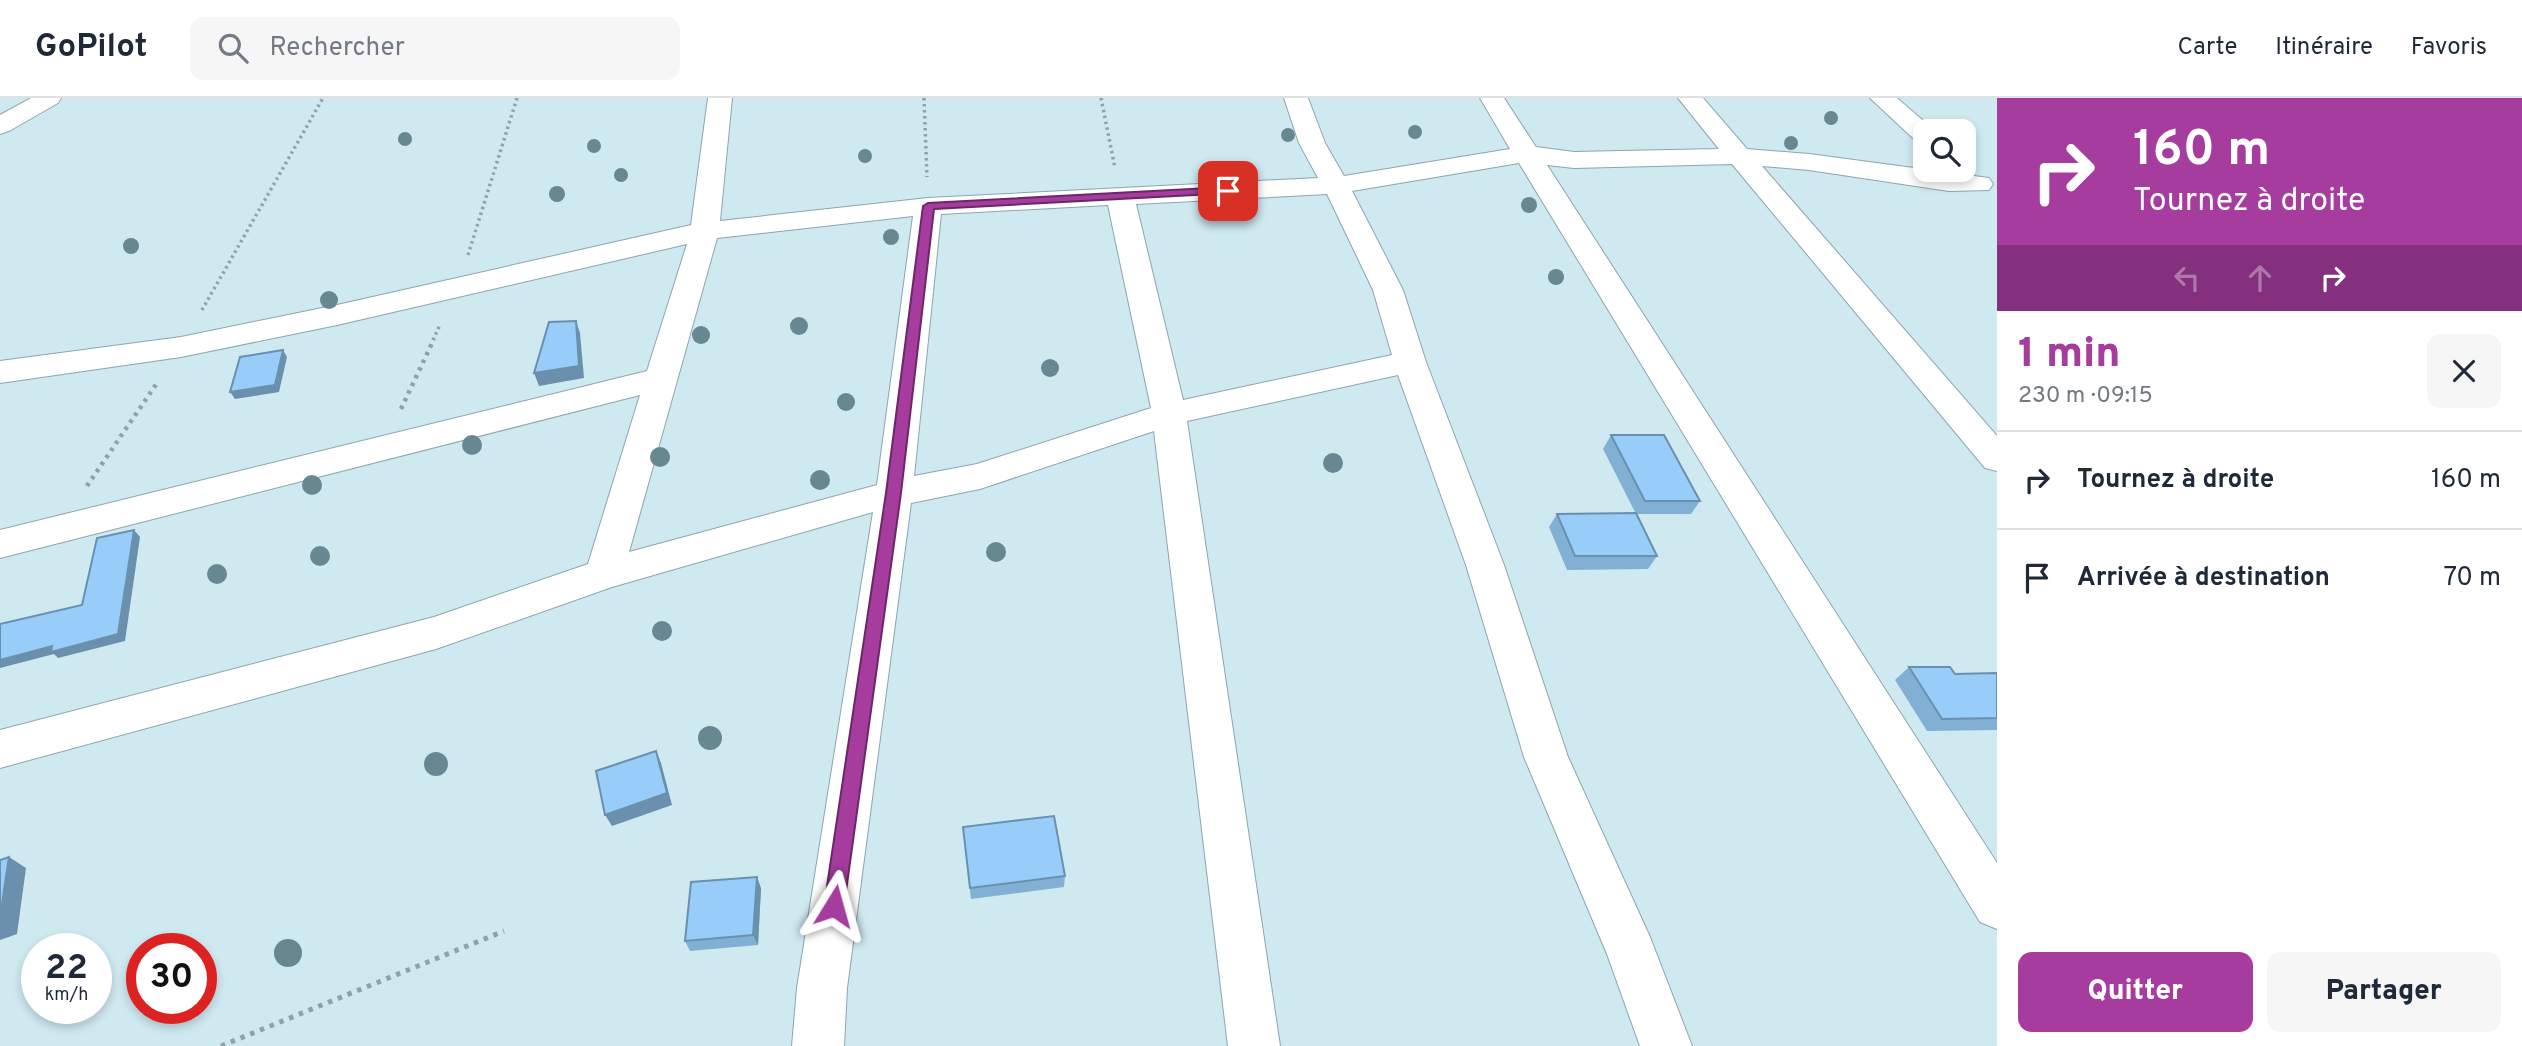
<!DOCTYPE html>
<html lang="fr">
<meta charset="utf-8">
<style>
:root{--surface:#fff;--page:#f6f6f7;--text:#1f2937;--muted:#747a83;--line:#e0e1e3;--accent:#a63c9e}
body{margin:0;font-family:Overpass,sans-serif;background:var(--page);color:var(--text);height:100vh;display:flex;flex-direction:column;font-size:26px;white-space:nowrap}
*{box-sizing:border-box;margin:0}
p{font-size:23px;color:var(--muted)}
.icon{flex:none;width:38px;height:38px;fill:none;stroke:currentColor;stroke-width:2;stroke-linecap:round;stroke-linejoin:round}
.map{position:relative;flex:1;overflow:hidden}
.sheet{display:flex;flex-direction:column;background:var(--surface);width:525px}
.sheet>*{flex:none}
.banner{background:#a63c9e;color:#fff;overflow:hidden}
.fabs{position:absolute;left:1913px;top:21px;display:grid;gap:14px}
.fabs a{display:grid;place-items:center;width:63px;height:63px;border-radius:14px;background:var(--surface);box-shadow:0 4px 10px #0003;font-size:35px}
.speed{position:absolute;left:21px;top:835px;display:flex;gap:14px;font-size:35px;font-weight:700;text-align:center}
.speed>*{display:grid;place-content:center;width:91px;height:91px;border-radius:50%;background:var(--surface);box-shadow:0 4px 10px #0003;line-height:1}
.speed small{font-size:18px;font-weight:400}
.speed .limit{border:10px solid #d22;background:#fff;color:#111}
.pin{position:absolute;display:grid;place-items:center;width:60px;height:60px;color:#fff;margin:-30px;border-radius:14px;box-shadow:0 4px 10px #0006}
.me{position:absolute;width:77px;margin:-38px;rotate:8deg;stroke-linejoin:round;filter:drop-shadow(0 0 5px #0008)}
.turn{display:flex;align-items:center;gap:24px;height:147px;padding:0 21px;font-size:32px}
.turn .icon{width:91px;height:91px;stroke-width:2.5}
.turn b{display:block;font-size:49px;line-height:60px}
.lanes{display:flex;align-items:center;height:66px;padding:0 21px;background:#0003;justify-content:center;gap:35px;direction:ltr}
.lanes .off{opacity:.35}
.round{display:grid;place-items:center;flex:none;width:74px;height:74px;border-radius:14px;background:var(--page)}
.head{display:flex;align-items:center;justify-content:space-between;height:119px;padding:0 21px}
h1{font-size:42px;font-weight:800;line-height:52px;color:var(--accent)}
.cta{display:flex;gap:14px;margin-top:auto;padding:14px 21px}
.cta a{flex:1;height:80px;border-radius:14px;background:var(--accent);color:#fff;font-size:28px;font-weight:800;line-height:80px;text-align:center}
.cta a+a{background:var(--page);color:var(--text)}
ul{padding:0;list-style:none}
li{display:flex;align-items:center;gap:21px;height:98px;padding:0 21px;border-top:2px solid var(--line)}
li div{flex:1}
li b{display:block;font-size:26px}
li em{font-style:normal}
header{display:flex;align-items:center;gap:42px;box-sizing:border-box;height:98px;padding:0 35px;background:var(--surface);border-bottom:2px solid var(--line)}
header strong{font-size:33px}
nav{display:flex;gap:38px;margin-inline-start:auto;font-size:24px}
.search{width:490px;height:63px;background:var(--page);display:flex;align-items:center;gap:18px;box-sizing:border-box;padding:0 24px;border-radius:14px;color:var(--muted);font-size:26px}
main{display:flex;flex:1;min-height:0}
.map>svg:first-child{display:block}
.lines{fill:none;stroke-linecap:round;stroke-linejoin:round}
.street-casing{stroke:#8da5ad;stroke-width:2}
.path-far2{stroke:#8fa2a8;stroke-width:3.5;stroke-dasharray:2.5 3.5;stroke-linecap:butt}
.path-far1{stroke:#8fa2a8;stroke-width:4.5;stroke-dasharray:3.5 5;stroke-linecap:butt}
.path{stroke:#8fa2a8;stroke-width:5;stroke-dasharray:4.5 6;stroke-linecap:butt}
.street{fill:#fff;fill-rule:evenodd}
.tree{fill:#688891}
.wall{fill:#82b0d5}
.shaded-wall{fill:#6a90ae}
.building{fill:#97cdf8;stroke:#6a90ae;stroke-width:2}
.route{fill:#a63c9e;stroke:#6c2767;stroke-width:2}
</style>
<header>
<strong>GoPilot</strong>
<div class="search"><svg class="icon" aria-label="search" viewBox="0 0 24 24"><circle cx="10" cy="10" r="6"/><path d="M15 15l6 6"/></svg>Rechercher</div>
<nav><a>Carte</a><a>Itinéraire</a><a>Favoris</a></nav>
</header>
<main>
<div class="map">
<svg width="1997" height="948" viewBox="0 0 1997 948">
<rect width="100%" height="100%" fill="#cfe9f1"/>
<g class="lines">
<g class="street-casing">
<path id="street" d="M31,0H61L58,5L9,33L0,36V17Z
M708,0H732L720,123L928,100L1318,80L1299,45L1284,0H1308L1325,45L1344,78L1510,51L1480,0H1504L1536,49L1574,54L1719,51L1678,0H1703L1747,51L1809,56L1989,80L1993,86L1989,92L1949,93L1809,72L1762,68L1997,338V373L1985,370L1732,66L1574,70L1547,67L1997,765V831L1980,824L1519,65L1352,93L1403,192L1426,264L1504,467L1568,659L1650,839L1692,948H1640L1607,856L1524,659L1466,467L1398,277L1187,323L1280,948H1228L1154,333L980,391L911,405L847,890L844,948H792L797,890L873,414L612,489L436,551L0,670V632L434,519L588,466L640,297L0,460V432L647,273L687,146L337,227L181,259L0,285V263L181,239L337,207L691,127ZM1327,96L1373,192L1392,257L1183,302L1136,106ZM1108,107L1151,310L977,366L914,378L941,116ZM913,118L877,387L629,454L717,140Z
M1870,0H1897L1935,33H1925V46L1916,43Z"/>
</g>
<path class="path-far2" d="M924,0L927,79
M1101,0L1115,70
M468,157L517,0
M202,212L323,0
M433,242L440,227"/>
<path class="path-far1" d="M401,311L434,241
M87,388L157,285"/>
<path class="path" d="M221,948L504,833"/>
<use href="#street" class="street"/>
</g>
<g class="tree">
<circle cx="1831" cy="20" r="7"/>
<circle cx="1415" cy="34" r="7"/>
<circle cx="1288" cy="37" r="7"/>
<circle cx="405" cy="41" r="7"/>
<circle cx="1791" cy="45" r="7"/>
<circle cx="594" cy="48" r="7"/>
<circle cx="865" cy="58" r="7"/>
<circle cx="621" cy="77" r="7"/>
<circle cx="557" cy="96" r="8"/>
<circle cx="1529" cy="107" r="8"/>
<circle cx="891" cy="139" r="8"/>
<circle cx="131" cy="148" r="8"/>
<circle cx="1556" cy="179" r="8"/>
<circle cx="329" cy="202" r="9"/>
<circle cx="799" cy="228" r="9"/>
<circle cx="701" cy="237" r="9"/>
<circle cx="1050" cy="270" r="9"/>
<circle cx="846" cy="304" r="9"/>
<circle cx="472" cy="347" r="10"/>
<circle cx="660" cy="359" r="10"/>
<circle cx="1333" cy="365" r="10"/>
<circle cx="820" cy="382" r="10"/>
<circle cx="312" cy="387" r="10"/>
<circle cx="996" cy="454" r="10"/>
<circle cx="320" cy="458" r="10"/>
<circle cx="217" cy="476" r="10"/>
<circle cx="662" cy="533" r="10"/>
<circle cx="710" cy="640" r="12"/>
<circle cx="436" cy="666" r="12"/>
<circle cx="288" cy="855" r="14"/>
</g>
<path class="wall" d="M1611,337L1700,403L1691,416H1636L1603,351Z
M1557,416L1657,458L1648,471L1567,472L1549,429Z
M1909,569L1955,576L1997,575V632L1927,633L1895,582Z
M963,729L1065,778L1064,789L971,801Z
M761,790L758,847L690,853L685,843Z"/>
<path class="shaded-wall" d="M576,223L580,235L584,280L539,288L534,275Z
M283,252L287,259L279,294L235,301L230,294Z
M134,432L140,439L125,543L58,560L54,556L0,570V562L52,548L57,552Z
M656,653L661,665L672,707L612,728L605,717Z
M9,759L26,770L17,836L0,842V819Z
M757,779L761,790L758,847L753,837Z"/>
<path class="building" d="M576,223L579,268L534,275L549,224Z
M283,252L275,287L230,294L240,259Z
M1611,337H1664L1700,403H1645Z
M1636,415L1657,458H1575L1557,416Z
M134,432L118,536L51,554L52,548L0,562V526L82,507L97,440Z
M1909,569H1950L1955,576L1997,575V620L1942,621Z
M656,653L667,695L605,717L596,673Z
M1054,718L1065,778L970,790L963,729Z
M9,759L0,819V762Z
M757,779L753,837L685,843L691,784Z"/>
<path class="route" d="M1228,89L1234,93L1232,95L934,111L901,395L844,808L841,815L834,818L827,815L824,808L886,395L923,108L928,105Z"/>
</svg>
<div class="fabs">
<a><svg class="icon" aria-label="search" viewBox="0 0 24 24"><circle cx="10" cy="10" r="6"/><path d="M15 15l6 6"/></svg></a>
</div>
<div class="speed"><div>22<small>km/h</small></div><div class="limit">30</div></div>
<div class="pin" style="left:1228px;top:93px;background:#d93025"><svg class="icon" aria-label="arrive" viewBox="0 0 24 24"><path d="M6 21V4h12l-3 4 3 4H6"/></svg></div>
<svg class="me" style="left:834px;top:808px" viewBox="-20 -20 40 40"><path d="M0-17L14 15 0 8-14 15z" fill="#a63c9e" stroke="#fff" stroke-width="4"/></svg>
</div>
<section class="sheet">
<div class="banner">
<div class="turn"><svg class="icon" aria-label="right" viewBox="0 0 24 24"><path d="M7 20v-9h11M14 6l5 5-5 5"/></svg><div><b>160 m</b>Tournez à droite</div></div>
<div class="lanes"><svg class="icon off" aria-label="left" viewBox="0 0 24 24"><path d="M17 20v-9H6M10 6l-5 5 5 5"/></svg><svg class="icon off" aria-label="ahead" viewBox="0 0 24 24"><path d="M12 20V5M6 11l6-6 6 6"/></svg><svg class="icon" aria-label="right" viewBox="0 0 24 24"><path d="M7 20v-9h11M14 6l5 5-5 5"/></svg></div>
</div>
<div class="head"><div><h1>1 min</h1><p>230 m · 09:15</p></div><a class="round"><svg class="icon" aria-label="close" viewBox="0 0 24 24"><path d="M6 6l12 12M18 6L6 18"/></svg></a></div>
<ul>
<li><svg class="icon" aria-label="right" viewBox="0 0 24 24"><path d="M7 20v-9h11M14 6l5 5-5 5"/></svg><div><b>Tournez à droite</b></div><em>160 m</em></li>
<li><svg class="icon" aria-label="arrive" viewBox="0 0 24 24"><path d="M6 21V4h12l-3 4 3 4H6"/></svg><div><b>Arrivée à destination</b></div><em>70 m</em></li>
</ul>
<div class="cta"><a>Quitter</a><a>Partager</a></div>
</section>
</main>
